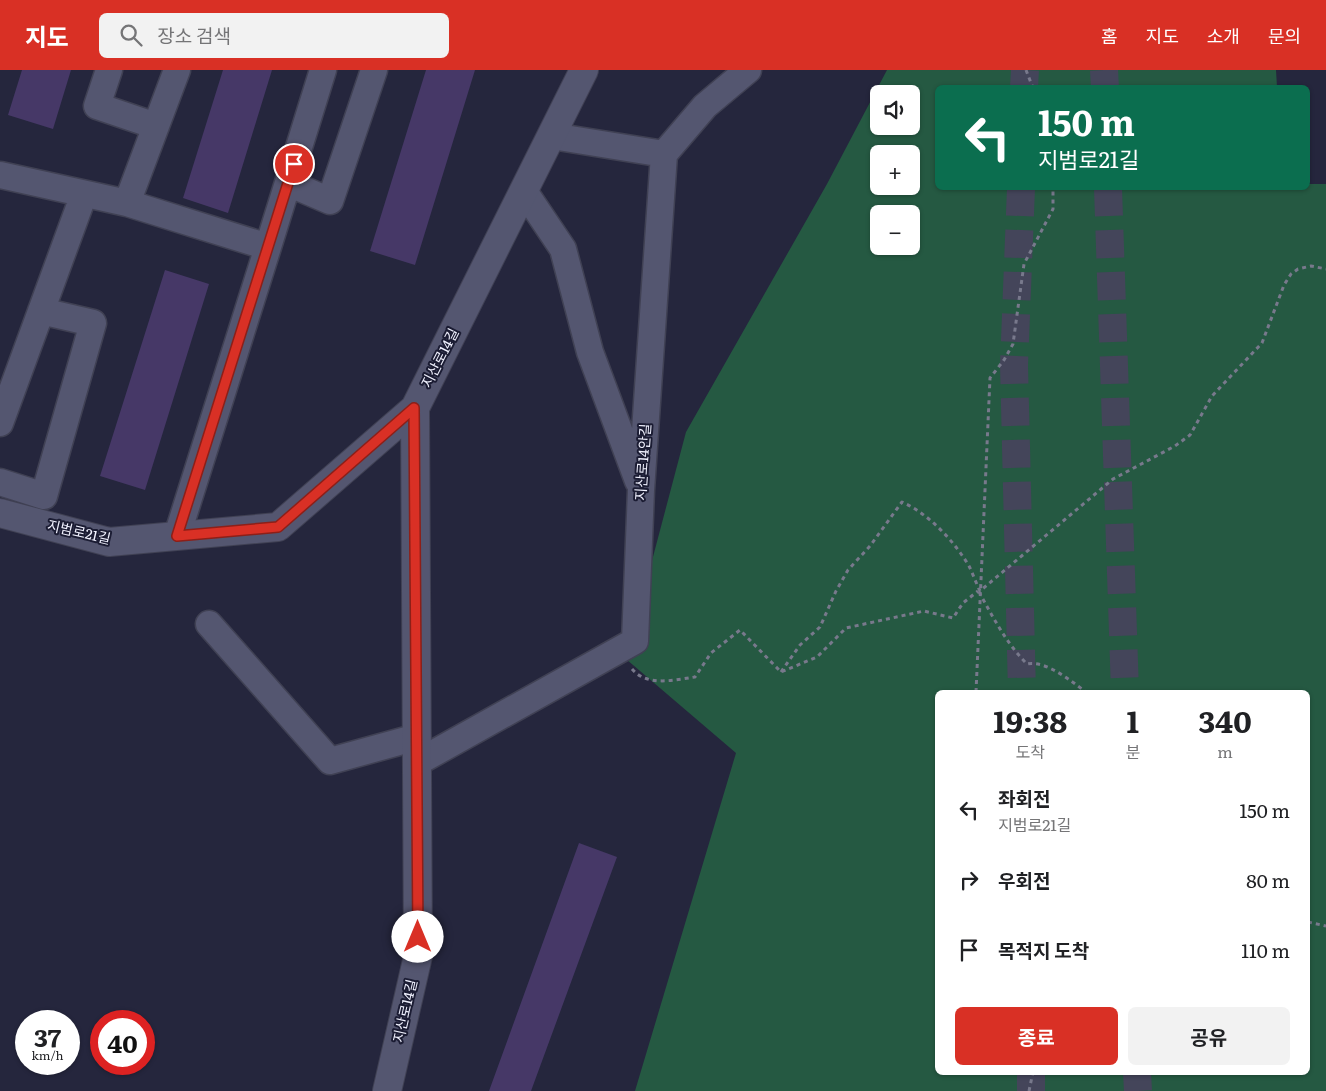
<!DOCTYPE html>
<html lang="ko">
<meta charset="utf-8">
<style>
:root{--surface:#fff;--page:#f2f2f2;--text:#202124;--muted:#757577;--accent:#d93025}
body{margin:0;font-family:Literata,"Noto Sans KR",serif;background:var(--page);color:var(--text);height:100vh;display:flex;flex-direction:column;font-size:19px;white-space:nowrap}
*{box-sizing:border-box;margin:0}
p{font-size:16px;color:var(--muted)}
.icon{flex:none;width:28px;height:28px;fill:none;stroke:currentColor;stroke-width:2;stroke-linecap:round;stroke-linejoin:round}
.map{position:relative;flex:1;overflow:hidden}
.sheet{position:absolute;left:935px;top:620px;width:375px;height:385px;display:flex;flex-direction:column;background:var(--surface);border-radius:8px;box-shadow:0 1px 4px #0004}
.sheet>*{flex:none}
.top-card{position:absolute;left:935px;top:15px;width:375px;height:105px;border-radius:8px;box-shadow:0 1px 4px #0004;background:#0b6e4f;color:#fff;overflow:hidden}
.buttons{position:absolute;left:870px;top:15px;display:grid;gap:10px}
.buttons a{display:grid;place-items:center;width:50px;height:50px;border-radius:8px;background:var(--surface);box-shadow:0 1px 4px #0004;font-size:25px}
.speed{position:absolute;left:15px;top:940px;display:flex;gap:10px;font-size:25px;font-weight:700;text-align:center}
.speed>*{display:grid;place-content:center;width:65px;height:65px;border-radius:50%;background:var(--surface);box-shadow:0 1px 4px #0004;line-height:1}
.speed small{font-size:12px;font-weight:400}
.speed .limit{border:8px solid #d22;background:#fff;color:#111}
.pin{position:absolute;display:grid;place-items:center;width:42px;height:42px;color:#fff;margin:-21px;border:2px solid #fff;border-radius:50%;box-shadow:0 1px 5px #0007}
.me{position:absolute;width:55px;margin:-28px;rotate:0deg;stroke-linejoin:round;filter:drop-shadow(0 0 4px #0008)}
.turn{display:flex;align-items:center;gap:18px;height:105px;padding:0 20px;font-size:22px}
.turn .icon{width:65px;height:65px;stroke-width:2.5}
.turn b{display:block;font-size:35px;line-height:42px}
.eta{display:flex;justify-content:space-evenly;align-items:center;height:85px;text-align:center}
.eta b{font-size:30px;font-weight:700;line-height:35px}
.button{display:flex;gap:10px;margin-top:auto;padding:10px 20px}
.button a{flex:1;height:58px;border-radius:8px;background:var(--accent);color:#fff;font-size:20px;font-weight:700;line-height:58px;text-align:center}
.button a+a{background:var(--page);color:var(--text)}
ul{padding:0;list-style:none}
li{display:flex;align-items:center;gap:15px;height:70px;padding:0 20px}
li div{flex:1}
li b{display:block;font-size:19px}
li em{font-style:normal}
header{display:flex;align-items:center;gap:30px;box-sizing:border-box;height:70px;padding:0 25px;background:var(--accent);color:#fff}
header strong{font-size:24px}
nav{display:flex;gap:28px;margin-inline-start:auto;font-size:18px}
.search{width:350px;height:45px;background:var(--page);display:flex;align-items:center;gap:12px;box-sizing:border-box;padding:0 18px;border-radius:8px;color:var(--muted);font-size:19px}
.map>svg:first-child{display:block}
.green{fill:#255942;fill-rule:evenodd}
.building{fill:#463867}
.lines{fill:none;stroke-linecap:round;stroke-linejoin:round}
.secondary-tunnel{stroke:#44455a;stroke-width:28;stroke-dasharray:28 14;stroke-linecap:butt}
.street-casing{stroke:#404154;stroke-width:29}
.secondary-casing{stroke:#404154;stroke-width:30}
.path{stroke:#78798c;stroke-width:3;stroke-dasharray:4 4;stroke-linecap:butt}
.street{stroke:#545670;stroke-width:26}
.secondary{stroke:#545670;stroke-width:28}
.route-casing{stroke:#8d1f18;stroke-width:12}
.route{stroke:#d93025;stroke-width:9}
.labels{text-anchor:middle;stroke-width:4;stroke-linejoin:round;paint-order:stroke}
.street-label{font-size:14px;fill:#f1f2ff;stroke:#1b1c33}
</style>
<header>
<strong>지도</strong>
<div class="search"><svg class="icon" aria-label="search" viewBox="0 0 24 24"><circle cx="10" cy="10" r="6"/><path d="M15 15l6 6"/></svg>장소 검색</div>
<nav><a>홈</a><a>지도</a><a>소개</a><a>문의</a></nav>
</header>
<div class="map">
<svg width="1326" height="1021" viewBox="0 0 1326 1021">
<rect width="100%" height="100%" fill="#25263d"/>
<path class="green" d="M887,0H1276L1277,17L938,18V118H1308V114H1326V1021H635L736,683L626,589L686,362L827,114ZM879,24H911V56H879ZM879,84H911V116H879ZM879,144H911V176H879ZM938,622H1308V1002H938Z"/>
<path class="building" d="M22,0H71L53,59L8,45Z
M223,0H272L228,143L183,128Z
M426,0H475L415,195L370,181Z
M165,200L209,214L145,420L100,406Z
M579,773L617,787L531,1021H489Z"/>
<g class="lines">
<path class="secondary-tunnel" d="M1104,0L1105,18
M1024,18L1025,0
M1021,118L1014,295L1022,622
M1108,118L1125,622
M1031,1002V1021
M1137,1002L1138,1021"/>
<g class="street-casing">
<path id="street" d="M109,0L97,36L156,56
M552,66L664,84
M0,105L127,133L177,0
M288,113L330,131L374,0
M524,121L563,179L590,282L638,411
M127,133L268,177L323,0
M0,353L84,124
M0,412L44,426L93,253L41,241
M177,466L268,177
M209,554L330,691L417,667
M418,692L635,571L641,420L664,84L705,36L748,0"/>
</g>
<g class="secondary-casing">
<path id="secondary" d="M0,443L109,472L278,457L415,338
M387,1021L418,886L415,338L584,0"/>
</g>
<path class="path" d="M1026,0L1033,18
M979,522C993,547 1006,573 1027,594C1046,590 1071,611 1086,622
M632,599C647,617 674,610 695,607L711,583L740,560L781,602L817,587L846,558L924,541L953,548L963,533L978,521
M781,602L800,575L820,557L836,521L848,500L870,476L902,432C929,444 954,471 969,496C973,504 976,513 980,521L1113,409L1175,376L1190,365L1212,326L1262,273L1284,215L1291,204L1298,199L1311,196L1326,199
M976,622L990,308L1004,290L1013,274L1024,194L1053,139V118
M1308,852L1326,856
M1029,1021L1033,1002"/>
<use href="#street" class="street"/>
<use href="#secondary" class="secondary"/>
</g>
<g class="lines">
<g class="route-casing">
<path id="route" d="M294,94L177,466L278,457L414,338L418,867"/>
</g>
<use href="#route" class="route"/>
</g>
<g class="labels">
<g class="street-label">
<text transform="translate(440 288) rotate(-63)" y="5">지산로14길</text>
<text transform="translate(643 392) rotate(-86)" y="5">지산로14안길</text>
<text transform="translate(79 462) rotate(13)" y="5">지범로21길</text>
<text transform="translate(405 941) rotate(-77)" y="5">지산로14길</text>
</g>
</g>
</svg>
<div class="buttons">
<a><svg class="icon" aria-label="sound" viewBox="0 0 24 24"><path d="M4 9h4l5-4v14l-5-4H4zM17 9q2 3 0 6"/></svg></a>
<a>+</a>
<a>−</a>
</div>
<div class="speed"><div>37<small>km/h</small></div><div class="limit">40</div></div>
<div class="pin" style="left:294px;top:94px;background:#d93025"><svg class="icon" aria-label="arrive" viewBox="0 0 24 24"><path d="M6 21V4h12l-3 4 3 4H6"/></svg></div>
<svg class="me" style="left:418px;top:867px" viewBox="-20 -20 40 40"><circle r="19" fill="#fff"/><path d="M0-13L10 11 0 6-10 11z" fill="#d93025"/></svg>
<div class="top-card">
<div class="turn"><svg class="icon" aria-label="left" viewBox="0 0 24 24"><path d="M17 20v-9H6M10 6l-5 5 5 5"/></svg><div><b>150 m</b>지범로21길</div></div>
</div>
<section class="sheet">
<div class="eta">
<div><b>19:38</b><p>도착</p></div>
<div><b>1</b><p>분</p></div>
<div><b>340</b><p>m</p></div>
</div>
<ul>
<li><svg class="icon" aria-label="left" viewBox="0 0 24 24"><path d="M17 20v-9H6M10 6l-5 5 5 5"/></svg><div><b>좌회전</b><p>지범로21길</p></div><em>150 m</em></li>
<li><svg class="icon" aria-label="right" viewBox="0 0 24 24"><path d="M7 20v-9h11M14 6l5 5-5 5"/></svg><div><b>우회전</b></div><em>80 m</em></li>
<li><svg class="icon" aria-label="arrive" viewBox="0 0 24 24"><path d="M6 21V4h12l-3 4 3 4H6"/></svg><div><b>목적지 도착</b></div><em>110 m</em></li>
</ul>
<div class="button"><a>종료</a><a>공유</a></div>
</section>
</div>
